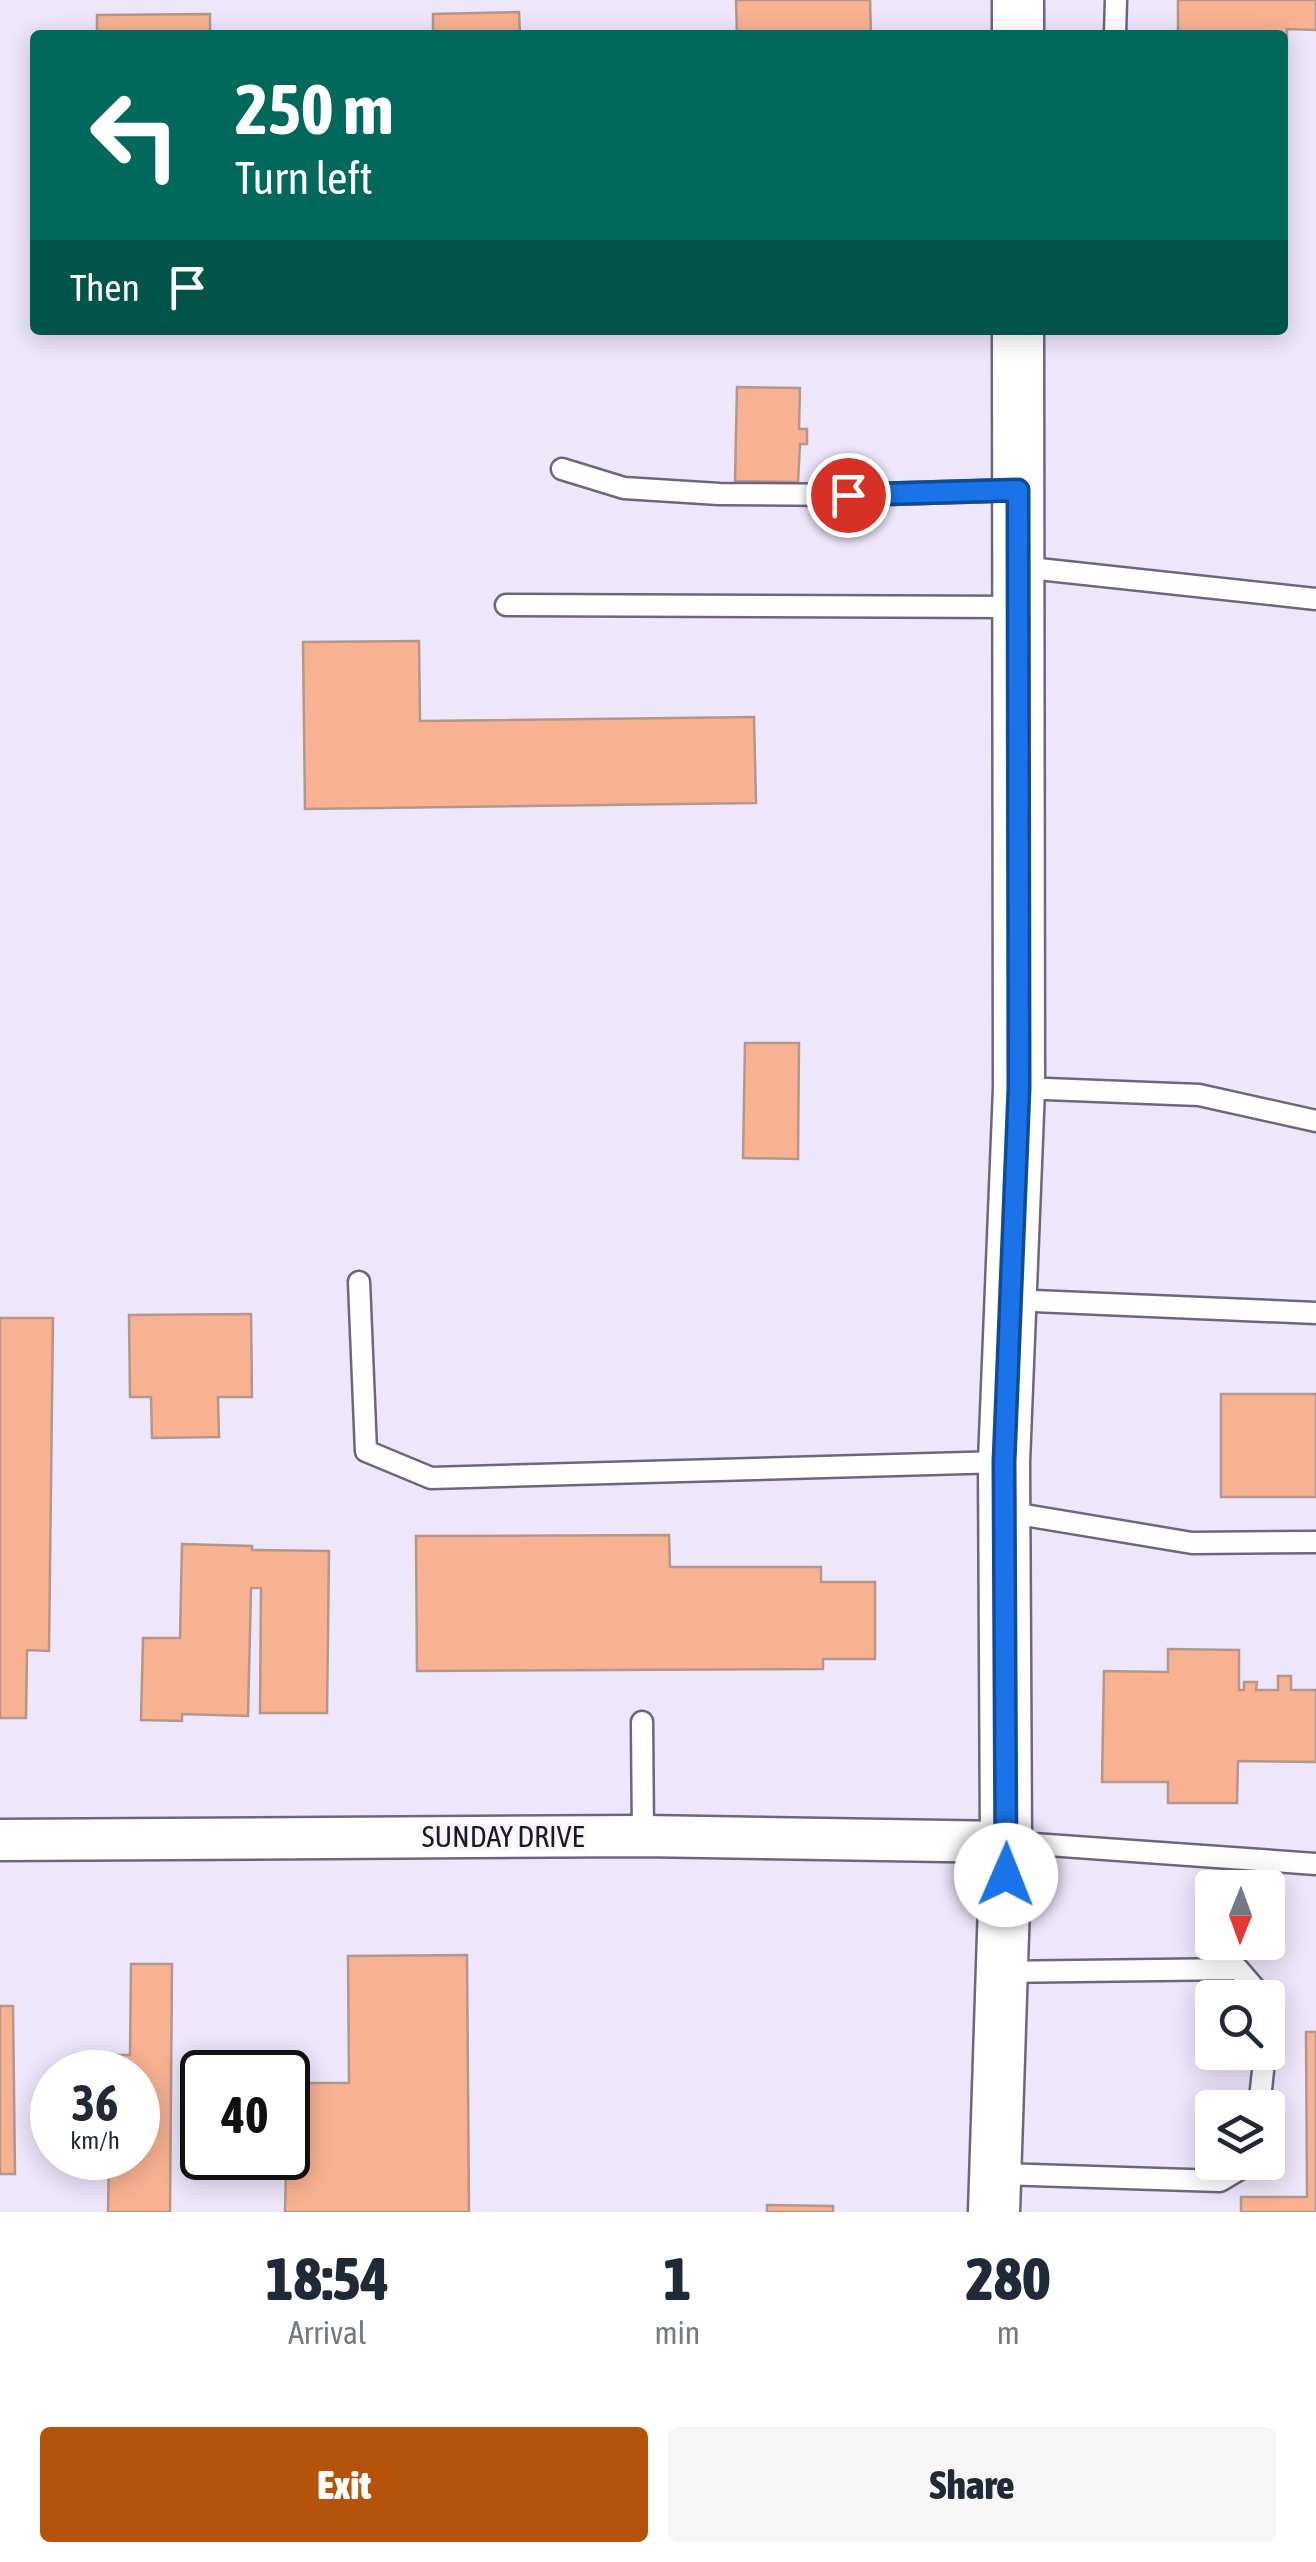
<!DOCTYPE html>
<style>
:root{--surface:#fff;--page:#f6f6f7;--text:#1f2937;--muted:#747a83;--accent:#b45309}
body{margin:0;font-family:"Asap Condensed",sans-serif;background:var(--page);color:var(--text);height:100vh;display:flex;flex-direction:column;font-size:38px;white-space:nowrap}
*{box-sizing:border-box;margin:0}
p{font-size:32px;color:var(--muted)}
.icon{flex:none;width:55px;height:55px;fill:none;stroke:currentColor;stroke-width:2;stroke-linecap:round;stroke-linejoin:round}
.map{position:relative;height:2212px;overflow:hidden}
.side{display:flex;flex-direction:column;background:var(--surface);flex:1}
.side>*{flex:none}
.guide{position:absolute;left:30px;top:30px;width:1258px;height:305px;border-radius:10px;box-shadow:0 5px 25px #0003;background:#00695c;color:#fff;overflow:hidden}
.needle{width:65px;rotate:181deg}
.tools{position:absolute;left:1195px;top:1870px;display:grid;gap:20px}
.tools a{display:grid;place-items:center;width:90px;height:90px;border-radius:10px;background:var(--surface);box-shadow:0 5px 25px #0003;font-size:50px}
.speed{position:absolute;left:30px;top:2050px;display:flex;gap:20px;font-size:50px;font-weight:700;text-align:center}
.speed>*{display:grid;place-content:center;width:130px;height:130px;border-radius:50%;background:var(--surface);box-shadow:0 5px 25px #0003;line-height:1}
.speed small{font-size:25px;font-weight:400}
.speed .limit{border:5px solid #111;border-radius:15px;background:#fff;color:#111}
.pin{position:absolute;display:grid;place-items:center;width:85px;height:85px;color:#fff;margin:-42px;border:5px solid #fff;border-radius:50%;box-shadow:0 2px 10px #0007}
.me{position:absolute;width:110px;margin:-55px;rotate:1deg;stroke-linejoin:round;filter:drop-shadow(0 0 8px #0008)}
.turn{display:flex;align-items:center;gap:35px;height:210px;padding:0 40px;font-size:45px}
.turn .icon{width:130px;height:130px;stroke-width:2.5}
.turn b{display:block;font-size:70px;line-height:85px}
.then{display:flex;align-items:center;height:95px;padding:0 40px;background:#0003;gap:20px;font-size:38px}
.eta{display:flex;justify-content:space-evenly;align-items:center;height:170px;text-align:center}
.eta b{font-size:60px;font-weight:800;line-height:70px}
.cta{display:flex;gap:20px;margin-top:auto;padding:20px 40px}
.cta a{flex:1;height:115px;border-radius:10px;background:var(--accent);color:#fff;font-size:40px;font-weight:800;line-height:115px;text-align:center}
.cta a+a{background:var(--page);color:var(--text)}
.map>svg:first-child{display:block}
.building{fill:#f8b292;stroke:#b2978a;stroke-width:2.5}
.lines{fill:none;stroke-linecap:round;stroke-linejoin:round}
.service-casing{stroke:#6f667d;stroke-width:25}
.minor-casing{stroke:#6f667d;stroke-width:45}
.tertiary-casing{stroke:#6f667d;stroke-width:55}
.service{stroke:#fff;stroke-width:20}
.minor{stroke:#fff;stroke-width:40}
.tertiary{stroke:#fff;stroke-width:50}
.route-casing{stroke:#114b97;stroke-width:25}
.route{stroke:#1a73e8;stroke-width:18}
.labels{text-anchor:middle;stroke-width:8;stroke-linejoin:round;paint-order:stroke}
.street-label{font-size:30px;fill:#1c1922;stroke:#f8f6fc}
</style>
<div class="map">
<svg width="1316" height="2212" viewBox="0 0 1316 2212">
<rect width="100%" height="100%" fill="#eee6fb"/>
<path class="building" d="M736,0H870L871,35H737Z
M1178,0H1316V30L1287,29L1285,270H1282V35H1178Z
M519,12L520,35H433V14Z
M210,14V35H97V15Z
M737,387L800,388L799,429H807V444H800L798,482L735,481Z
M419,641L420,721L754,717L756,803L305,809L303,642Z
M745,1043H799L798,1159L743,1158Z
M251,1314L252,1397H218L219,1437L152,1438L151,1397H130L129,1315Z
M0,1318H53L49,1651L27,1650L26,1718H0Z
M1221,1394H1316V1497H1221Z
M669,1535L670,1567H821V1582H875V1659H823V1669L417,1671L416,1536Z
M182,1544L252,1546V1550L329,1551L327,1713H260L261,1588H251L248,1716L182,1714V1721L141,1720L143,1638H180Z
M1168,1649L1239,1650V1690H1244V1682H1257L1256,1690H1278V1676H1291V1690H1316V1762L1238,1761L1237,1803H1168V1782H1102L1104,1671L1168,1672Z
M467,1955L469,2212H285L288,2083H349L348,1956Z
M131,1964H172L170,2212H108L109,2158H138V2072H109V2055H130Z
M0,2006H13L15,2174H0Z
M1306,2032H1316V2212H1241V2197H1307Z
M767,2205L833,2206V2212H767Z"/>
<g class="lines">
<g class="service-casing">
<path id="service" d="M1115,35L1116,0
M562,469L624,488L719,494L849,495L1018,490
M1020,567L1316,599
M506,605L1018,607
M1021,1088L1199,1095L1316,1121
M359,1282L366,1451L431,1478L1002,1462
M1011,1300L1316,1313
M1006,1512L1192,1543L1316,1542
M642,1722L643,1836
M1006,1842L1316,1864
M1003,1972L1238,1969L1263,1998
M1268,2003L1270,2006L1268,2032
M1259,2108L1265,2052
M998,2174L1220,2181L1252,2162"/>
</g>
<g class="minor-casing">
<path id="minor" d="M0,1840L643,1836L1006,1842"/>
</g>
<g class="tertiary-casing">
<path id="tertiary" d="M1018,35V0
M994,2212L1006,1842L1004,1462L1019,1088L1018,330"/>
</g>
<use href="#service" class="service"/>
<use href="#minor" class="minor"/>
<use href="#tertiary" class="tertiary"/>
</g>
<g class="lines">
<g class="route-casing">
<path id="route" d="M848,495L1018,490L1019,1088L1004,1462L1006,1875"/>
</g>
<use href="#route" class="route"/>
</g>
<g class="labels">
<g class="street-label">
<text x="503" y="1847">SUNDAY DRIVE</text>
</g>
</g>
</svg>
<div class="tools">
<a><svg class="needle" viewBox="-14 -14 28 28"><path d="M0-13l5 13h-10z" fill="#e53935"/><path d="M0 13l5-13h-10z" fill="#747a83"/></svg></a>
<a><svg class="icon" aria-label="search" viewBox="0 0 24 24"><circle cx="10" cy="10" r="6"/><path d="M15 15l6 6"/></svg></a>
<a><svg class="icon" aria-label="layers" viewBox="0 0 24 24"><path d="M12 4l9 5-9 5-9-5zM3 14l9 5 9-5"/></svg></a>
</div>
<div class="speed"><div>36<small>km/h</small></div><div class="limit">40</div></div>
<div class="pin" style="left:848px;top:495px;background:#d93025"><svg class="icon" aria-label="arrive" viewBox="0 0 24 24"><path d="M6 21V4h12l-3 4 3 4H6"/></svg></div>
<svg class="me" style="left:1006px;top:1875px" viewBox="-20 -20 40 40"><circle r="19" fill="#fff"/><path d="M0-13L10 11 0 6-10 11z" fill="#1a73e8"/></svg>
<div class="guide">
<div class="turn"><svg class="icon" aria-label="left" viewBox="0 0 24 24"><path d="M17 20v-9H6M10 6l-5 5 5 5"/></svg><div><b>250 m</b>Turn left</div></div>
<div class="then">Then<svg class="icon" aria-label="arrive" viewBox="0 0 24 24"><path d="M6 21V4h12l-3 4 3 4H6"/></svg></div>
</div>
</div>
<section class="side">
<div class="eta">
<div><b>18:54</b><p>Arrival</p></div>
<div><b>1</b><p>min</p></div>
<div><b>280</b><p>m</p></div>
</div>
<div class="cta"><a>Exit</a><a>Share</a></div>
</section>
